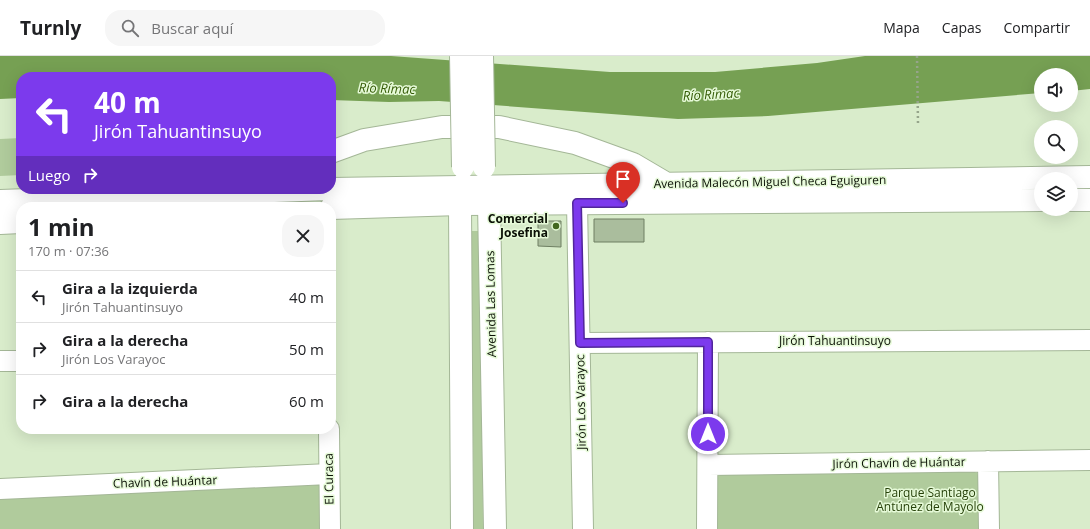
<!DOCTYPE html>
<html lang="es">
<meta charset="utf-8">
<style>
:root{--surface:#fff;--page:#f6f6f6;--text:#202124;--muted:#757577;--line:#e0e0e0}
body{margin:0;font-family:"Open Sans",sans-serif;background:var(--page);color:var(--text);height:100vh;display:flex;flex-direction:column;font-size:15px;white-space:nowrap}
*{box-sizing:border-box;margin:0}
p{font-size:13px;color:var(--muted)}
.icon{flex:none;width:22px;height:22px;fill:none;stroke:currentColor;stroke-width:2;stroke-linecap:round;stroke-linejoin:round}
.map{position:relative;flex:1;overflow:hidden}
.sheet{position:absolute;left:16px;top:146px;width:320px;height:232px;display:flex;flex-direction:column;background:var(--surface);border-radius:16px;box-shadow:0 4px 16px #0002}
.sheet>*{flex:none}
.hud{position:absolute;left:16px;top:16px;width:320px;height:122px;border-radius:16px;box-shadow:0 4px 16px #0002;background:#7c3aed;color:#fff;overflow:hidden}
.fabs{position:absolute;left:1034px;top:12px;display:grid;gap:8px}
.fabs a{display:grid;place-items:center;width:44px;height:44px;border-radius:50%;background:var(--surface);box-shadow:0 4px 16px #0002;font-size:20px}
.pin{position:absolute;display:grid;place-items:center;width:34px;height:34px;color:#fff;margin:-41px -17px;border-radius:50% 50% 50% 0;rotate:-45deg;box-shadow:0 0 4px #0007}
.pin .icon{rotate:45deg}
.me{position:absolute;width:44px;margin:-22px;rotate:0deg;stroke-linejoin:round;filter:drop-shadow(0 0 3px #0008)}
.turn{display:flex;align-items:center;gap:14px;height:84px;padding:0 12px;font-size:18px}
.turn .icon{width:52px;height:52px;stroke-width:2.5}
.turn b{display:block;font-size:28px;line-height:34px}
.then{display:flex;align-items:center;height:38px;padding:0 12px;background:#0003;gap:8px;font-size:15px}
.round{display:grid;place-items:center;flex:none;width:42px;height:42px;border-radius:16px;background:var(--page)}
.headline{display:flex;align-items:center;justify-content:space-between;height:68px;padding:0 12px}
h1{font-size:24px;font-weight:700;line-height:30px}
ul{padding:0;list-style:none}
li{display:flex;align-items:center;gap:12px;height:52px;padding:0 12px;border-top:1px solid var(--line)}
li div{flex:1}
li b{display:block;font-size:15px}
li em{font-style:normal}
header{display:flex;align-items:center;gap:24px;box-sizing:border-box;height:56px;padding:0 20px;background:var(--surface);border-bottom:1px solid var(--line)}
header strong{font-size:19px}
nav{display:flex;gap:22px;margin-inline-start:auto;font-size:14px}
.search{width:280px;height:36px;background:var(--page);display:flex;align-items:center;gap:10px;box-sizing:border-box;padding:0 14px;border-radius:16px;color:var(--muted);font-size:15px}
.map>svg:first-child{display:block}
.green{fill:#b0cb9c}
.water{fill:#76a053}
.building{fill:#aabd9d;stroke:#6e7f62}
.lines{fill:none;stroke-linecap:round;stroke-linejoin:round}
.minor-casing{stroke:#a4b797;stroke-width:22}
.secondary-casing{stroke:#a4b797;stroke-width:24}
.primary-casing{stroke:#a4b797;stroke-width:24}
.path{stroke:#96a58b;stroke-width:2.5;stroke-dasharray:2 3;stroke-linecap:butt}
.minor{stroke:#fff;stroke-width:20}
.secondary{stroke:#fff;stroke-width:22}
.primary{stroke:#fff;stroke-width:22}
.secondary-bridge-casing{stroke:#a4b797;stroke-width:24;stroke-linecap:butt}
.secondary-bridge{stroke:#fff;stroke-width:22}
.route-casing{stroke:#51269a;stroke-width:10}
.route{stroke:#7c3aed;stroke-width:7}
.poi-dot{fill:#42661f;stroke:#e6fad8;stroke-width:1.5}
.labels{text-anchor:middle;stroke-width:3;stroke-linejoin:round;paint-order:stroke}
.street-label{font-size:12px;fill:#0a1005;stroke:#e6fad8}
.poi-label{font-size:12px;font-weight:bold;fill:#0a1005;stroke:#e6fad8;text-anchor:end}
.park-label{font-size:12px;fill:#264109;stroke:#e6fad8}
.water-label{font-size:13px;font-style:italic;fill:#365d08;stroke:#e6fad8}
</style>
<header>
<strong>Turnly</strong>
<div class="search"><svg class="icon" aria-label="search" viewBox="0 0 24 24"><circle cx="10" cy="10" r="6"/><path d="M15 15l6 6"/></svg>Buscar aquí</div>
<nav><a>Mapa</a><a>Capas</a><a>Compartir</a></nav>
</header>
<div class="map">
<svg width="1090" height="473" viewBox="0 0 1090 473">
<rect width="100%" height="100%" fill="#d9eccb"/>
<path class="green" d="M21,82V119L0,120V83Z
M471,175H481L483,473H474Z
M969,414L977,417L980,425V473H715V426L718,420L726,417Z
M319,429L320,473H0V442Z"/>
<path class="water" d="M0,0H391L610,16H715L817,7L865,0H1090V33L1071,35V19H1041V37L768,60L678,63L439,45L389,46L331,44V21H21V42L0,43Z"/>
<path class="building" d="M594,163H644V186H594Z
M538,165H561V191L538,190Z"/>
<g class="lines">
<g class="minor-casing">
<path id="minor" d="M577,147L583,473
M580,287L1090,284
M0,305H21
M329,373L330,473
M988,405L989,473
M708,409L1090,404
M0,433L329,418
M707,473L708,286"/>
</g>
<g class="secondary-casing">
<path id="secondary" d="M484,129L489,148L495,473
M462,473L460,148L463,128"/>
</g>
<g class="primary-casing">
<path id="primary" d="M331,96L364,84L442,71H499L575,87L633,108L667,128
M331,133L1090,121
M1071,144H1090
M0,145L328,133
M331,152L460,148L1041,144
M0,167L21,166"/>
</g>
<path class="path" d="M917,0L918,68"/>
<use href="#minor" class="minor"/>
<use href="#secondary" class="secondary"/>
<use href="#primary" class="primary"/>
<g class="secondary-bridge-casing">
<path id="secondary-bridge" d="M461,0L463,111
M482,0L484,111"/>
</g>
<use href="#secondary-bridge" class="secondary-bridge"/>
</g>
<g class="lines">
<g class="route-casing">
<path id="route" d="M623,147H577L580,287L708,286V378"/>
</g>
<use href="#route" class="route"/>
</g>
<circle class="poi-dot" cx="556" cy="170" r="4"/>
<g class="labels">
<g class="street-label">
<text transform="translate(770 126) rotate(-1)" y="4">Avenida Malecón Miguel Checa Eguiguren</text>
<text transform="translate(491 248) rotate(-91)" y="4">Avenida Las Lomas</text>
<text x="835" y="289">Jirón Tahuantinsuyo</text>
<text transform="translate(581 346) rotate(-91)" y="4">Jirón Los Varayoc</text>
<text transform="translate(899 407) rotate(-1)" y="4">Jirón Chavín de Huántar</text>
<text transform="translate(329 423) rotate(-91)" y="4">El Curaca</text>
<text transform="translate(165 426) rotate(-2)" y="4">Chavín de Huántar</text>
</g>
<g class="poi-label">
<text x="548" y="167">Comercial<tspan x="548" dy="14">Josefina</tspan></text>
</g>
<g class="park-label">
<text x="930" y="441">Parque Santiago<tspan x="930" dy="14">Antúnez de Mayolo</tspan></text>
</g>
<g class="water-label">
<text transform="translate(387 32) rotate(2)" y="5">Río Rímac</text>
<text transform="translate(711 38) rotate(-3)" y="5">Río Rímac</text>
</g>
</g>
</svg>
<div class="fabs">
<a><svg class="icon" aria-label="sound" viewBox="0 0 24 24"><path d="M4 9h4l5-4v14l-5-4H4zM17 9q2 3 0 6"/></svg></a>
<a><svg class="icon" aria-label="search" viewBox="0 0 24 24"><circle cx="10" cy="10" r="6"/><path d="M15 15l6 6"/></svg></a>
<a><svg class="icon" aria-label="layers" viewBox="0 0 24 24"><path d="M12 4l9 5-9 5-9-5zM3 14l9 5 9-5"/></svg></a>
</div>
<div class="pin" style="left:623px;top:147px;background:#d93025"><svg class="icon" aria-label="arrive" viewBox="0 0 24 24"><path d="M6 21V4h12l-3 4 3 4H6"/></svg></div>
<svg class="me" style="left:708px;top:378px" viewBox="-20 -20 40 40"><circle r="17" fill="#7c3aed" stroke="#fff" stroke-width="3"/><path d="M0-11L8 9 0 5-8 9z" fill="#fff"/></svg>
<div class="hud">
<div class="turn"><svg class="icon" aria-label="left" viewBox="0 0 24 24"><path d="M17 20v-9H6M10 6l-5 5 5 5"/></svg><div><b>40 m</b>Jirón Tahuantinsuyo</div></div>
<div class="then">Luego<svg class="icon" aria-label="right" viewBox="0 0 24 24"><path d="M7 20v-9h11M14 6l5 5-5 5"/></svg></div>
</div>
<section class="sheet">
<div class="headline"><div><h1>1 min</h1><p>170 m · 07:36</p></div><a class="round"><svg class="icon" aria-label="close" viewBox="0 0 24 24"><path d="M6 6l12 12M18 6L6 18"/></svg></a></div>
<ul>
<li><svg class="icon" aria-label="left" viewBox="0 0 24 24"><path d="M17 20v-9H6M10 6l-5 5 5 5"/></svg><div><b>Gira a la izquierda</b><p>Jirón Tahuantinsuyo</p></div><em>40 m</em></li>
<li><svg class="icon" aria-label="right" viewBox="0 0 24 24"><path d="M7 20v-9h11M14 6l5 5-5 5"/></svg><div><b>Gira a la derecha</b><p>Jirón Los Varayoc</p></div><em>50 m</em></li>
<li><svg class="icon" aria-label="right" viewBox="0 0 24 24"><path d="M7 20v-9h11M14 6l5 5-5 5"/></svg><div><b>Gira a la derecha</b></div><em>60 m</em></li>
</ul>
</section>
</div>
